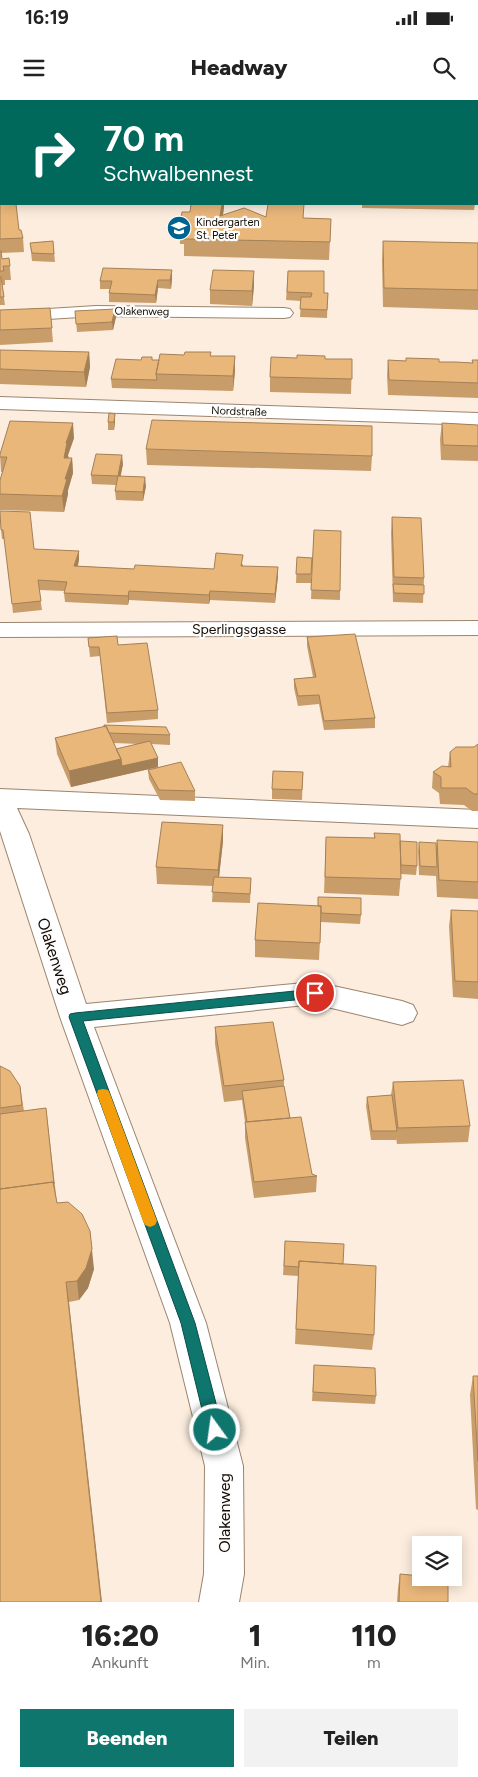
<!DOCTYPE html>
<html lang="de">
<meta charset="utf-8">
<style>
:root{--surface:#fff;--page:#f2f2f2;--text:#222;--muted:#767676;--accent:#0f766e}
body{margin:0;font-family:Figtree,sans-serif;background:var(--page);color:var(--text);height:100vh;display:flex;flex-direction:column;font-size:19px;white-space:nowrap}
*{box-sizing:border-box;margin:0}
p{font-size:16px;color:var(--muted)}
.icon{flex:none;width:28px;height:28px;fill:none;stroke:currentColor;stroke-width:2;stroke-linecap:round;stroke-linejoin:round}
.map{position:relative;height:1502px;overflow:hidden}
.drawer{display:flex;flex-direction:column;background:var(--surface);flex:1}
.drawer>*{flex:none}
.top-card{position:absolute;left:0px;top:0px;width:479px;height:105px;box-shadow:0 2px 12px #0003;background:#00695c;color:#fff;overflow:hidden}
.controls{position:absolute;left:412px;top:1436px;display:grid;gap:10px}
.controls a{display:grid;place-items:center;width:50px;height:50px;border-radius:0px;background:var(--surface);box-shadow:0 2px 12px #0003;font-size:25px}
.pin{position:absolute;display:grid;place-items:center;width:42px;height:42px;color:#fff;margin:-21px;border:2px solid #fff;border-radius:50%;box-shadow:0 1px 5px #0007}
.me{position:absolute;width:55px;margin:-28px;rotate:346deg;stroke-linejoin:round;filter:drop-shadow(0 0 4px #0008)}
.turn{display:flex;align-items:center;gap:18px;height:105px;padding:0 20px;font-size:22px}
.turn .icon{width:65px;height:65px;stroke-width:2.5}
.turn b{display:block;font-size:35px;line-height:42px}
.eta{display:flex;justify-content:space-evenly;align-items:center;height:85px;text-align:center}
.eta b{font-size:30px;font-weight:800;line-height:35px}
.action{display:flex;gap:10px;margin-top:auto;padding:10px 20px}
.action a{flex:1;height:58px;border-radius:0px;background:var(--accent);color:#fff;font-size:20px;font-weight:800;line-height:58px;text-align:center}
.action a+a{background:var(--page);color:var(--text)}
.status{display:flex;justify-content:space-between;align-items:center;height:35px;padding:0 25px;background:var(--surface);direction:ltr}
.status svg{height:14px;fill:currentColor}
header{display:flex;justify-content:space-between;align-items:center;height:65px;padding:0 20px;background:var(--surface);font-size:22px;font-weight:800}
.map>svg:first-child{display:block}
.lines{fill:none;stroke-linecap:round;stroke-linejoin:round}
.minor-casing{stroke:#9b856e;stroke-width:2}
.minor{fill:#fff;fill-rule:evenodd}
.wall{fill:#c99d6a;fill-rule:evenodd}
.shaded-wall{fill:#a48056}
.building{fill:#eab77b;stroke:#a48056}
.route{fill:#0f766e;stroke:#0a4d48}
.slow{fill:#f59e0b}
.labels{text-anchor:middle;stroke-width:4.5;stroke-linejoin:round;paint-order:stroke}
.far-poi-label{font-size:11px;fill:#140c04;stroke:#fdfdfd;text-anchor:start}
.far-street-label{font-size:11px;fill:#140c04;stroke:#fdfdfd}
.street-label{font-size:14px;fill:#140c04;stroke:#fdfdfd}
.near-street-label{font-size:16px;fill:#140c04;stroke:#fdfdfd}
</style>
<div class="status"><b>16:19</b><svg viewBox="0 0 49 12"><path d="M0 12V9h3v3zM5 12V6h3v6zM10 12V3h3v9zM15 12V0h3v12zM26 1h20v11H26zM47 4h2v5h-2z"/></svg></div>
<header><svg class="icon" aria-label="menu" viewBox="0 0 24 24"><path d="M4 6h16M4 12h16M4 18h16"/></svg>Headway<svg class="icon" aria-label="search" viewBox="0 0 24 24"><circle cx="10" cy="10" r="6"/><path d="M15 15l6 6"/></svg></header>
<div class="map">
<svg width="478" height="1502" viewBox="0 0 478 1502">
<rect width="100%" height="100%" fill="#fcedde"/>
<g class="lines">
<g class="minor-casing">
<path id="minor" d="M0,3H1V11H0Z
M96,206L284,208L290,209L293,213L290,217L284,218L96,216L0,222V212Z
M0,297L478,313V325L0,309Z
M478,521V535L0,537V523Z
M0,689L478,710V728L17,708L29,734L86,904L315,882L402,901L413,905L417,913L413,921L402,925L315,904L94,927L206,1223L243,1366L244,1474L239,1502H199L204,1474L205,1366L170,1223L60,917L0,731Z"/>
</g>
<use href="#minor" class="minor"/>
</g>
<path class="wall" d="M345,0H395V1H345Z
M420,0H478V5V1H420Z
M0,57L19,130L23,138L24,152L1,153L2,159L9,158L11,180H5V185H2L5,205H0Z
M191,104H224L223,115L266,117L331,119L329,160L184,156V144H180L179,127L190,112Z
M362,104H475L474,110L362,108Z
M53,141L55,162L32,161L30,143Z
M383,141L478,143V210L383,207L382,161Z
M288,171L324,193H328L327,218L300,217L301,201L286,200Z
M172,178L171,189L158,188L156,203L109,202V193L110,189H100V181Z
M254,186L252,206L210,204V190Z
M50,208L53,242L0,245V210Z
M75,211L116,217L113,230L77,232Z
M0,251L89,252L90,267L86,287L0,284Z
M211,256L235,271L233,291L112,288L111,279L153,260H159Z
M406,258L439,262L472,263V260H478V298L388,295L387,275L388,260L406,261Z
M325,259H352L351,294L270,292V277Z
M115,314V322L114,330H108V322Z
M442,323L478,325V361L441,360L440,339Z
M74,338L68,355V358H72L73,373L68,390V394L64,412L0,410V380L3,372H1L0,354Z
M146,349L372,356L371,371L147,365Z
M123,364L120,376L146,386L143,401L116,400L115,391L116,385L92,384L91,375Z
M392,417L424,478L423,503L393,502L391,433Z
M0,420L34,449L79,460L78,466L134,469H214L243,464V466L278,476L275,503L210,500L209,504L129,500L128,505L65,502L64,493L65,491L39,490L42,510L13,513L5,439H2Z
M314,430L340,491V500L311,499Z
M297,457L312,458L311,483H296Z
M307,537L375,618V628L324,630L319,604L298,606L294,588V579L313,577L307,546Z
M88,538L118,545L158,610V619L107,623L100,556L90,557Z
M104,625L170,635V645L151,644L158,667L71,687L57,654L55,638L104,627ZM114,643L139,644L116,649Z
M478,644V711H472L464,705L440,704L439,693L432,688L433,672L448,667L450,652L474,647Z
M148,670L195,691V701L160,700L149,679Z
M303,672L302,700L272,699V689Z
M374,733L400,741L417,766L416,775L401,774L399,796L324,793L326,737L374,738Z
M437,740L478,742V799L437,797L436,776L419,775L418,751L419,742L436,749Z
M223,741L219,777L251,778L250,803L212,802L213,786L157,784L156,767Z
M258,803L361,815L360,824L321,822L319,860L255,857V840Z
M451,810L478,811V899L453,897L449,826Z
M215,927L284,980V987L290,1018L312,1074L317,1076L316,1092L254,1098L245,1038V1022L242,1000L224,1002L215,944Z
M0,966L20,986L24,1011L46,1008L57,1103L94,1169L88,1188L79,1200L69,1202L0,1502Z
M393,982L470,1026L468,1042L397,1044L396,1038V1040H371L366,1006L367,997L391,995Z
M285,1141L343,1164L374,1235L372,1250L295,1244L298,1176L283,1175Z
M314,1265L376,1296L375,1304L312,1301Z
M473,1276H478V1410L476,1409L470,1295Z
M400,1474L448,1502H397L398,1488Z"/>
<path class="shaded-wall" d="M222,104H224V108L220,133V116Z
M172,170V178L171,189L170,180Z
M254,171V186L252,206V191Z
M158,180V188L156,203L155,195Z
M115,209L116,217L113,230L112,222Z
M89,252L90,267L86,287L84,272Z
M235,256V271L233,291V276Z
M115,314V322L114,330V322Z
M73,323L74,338L68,355L69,359L64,358L66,343Z
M122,355L123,364L119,385L118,376Z
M72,358L73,373L68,390V394L64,412L62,396L65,379Z
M145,377L146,386L143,401V392Z
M79,451V460L75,475L74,466Z
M278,467V476L275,503V494Z
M129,491V500L128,505V496Z
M210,491V500L209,504V495Z
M158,658V667L71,687L69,671L121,659Z
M223,725V741L218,786V770Z
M90,1131L94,1169L88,1188L79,1200L77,1181Z
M66,1182L69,1202L102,1502H101Z"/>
<path class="building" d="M0,57H1V104H16L19,130H21L23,138L0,139Z
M191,104H222L220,116L244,108L266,117L268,104H304L303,118L331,119L330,142L184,139L187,127H179L182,112H190Z
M53,141L54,154L32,153L30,143Z
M383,141L478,143V190L384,188Z
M0,151H1L2,159L9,158L10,166H3L4,171H0Z
M103,168L172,170L170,180H158L155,195L109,193L112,181H100Z
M213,170L254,171L252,191L210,190Z
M288,171H324V193H328L327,210L300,209L301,197H311L312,193L287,192Z
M0,177H1L4,197H0Z
M50,208L52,228L0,230V210Z
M115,209L112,222L76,224L75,211Z
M0,250L89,252L84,272L0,269Z
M185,252H211L210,256H235L233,276L156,274L160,254L184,255Z
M297,255L325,256V259H352V279L270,277L271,257L297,258Z
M142,257H152V260H159L156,274L157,280L111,279L116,259L141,260Z
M406,258L439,259V262H455L473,263L472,260H478V283L389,280L388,260L406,261Z
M109,313L115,314L114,322H108Z
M152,320L372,326V356L146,349Z
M10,321L73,323L66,343H67L64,358H72L65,379H67L62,396L0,394V380L7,357H0V354Z
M442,323L478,325V346L443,345Z
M96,354L122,355L118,376L91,375Z
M118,376L145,377L143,392L115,391Z
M0,411L30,412L34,449L79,451L74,466L134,469L135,465L214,469L216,453L243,455L241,466L278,467L275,494L210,491L209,495L129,491L128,496L64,493L67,482L38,480L41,501L12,504L3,430H1Z
M392,417L421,418L424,478L394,477Z
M314,430L341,431L340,491L311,490Z
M297,457L312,458L311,474H296Z
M393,484L424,485V494L394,493Z
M355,534L375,618L324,621L319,595L298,596L294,579L316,577L307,537Z
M117,536L118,545L147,543L158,610L107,613L99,547H89L88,538Z
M104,625L166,627L170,635L109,633L106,626L104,627Z
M106,626L121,659L69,671L55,638Z
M150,641L158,658L122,666L121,659L116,649Z
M478,644V694H474L466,688H441V677L433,672L442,666L451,667L450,652L456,647H474Z
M181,662L195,691L159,690L148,670Z
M273,671L303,672L302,690L272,689Z
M162,722L223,725L218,770L156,767Z
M374,733L400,734L401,779L325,777L326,737L375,738Z
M437,740L478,742V782L439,780Z
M400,741L417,742V766L401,765Z
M419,742L436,743L437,767L420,766Z
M214,777L251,778L250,794L212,792Z
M318,797L361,798V815L321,813V806H318Z
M258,803L321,806L320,843L255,840Z
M451,810L478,811V882L455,881Z
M273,922L284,980L224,986L215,927Z
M0,966L10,971L20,986L22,1005L0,1008Z
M463,980L470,1026L398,1028L393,982Z
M284,986L290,1018L247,1022L242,991Z
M392,995L397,1031H372L367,997Z
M46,1008L54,1084L53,1082L0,1089V1014Z
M301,1017L312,1074L317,1076L254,1082L245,1022Z
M53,1082L57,1103L68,1102L82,1114L90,1131L92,1149L86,1168L77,1181L66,1182L101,1502H0V1089Z
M285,1141L344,1144L343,1164L299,1161V1167L284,1166Z
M299,1161L376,1166L374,1235L296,1229Z
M314,1265L375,1268L376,1296L313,1292Z
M473,1276H478V1361Z
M400,1474L421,1476V1478H434L448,1479V1502H399Z"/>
<path class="route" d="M315,889L320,890L322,893L320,897L315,898L83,921L195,1223L223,1330L220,1336L215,1338L210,1336L207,1330L181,1223L69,917L70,914L75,913Z"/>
<path class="slow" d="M103,989L108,990L110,994L157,1121L155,1125L150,1127L145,1125L143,1121L97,994L98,990Z"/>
<defs>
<g id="school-disc" transform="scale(1.25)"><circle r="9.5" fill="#006291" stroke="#fdfdfd"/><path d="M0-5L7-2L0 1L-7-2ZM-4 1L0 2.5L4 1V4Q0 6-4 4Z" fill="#fff"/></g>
</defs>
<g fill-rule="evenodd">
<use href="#school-disc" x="179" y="128"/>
</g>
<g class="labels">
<g class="far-poi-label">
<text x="196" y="126">Kindergarten<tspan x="196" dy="13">St. Peter</tspan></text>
</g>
<g class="far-street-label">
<text transform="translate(142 211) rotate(1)" y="4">Olakenweg</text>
<text transform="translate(239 311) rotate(2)" y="4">Nordstraße</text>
</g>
<g class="street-label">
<text x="239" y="534">Sperlingsgasse</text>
</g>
<g class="near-street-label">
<text transform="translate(55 856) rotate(72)" y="6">Olakenweg</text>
<text transform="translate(224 1413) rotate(-90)" y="6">Olakenweg</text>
</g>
</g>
</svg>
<div class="controls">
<a><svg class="icon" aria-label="layers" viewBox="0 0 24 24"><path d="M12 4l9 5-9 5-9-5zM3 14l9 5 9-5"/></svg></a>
</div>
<div class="pin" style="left:315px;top:893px;background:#d93025"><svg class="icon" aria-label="arrive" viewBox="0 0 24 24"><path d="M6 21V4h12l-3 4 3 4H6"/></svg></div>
<svg class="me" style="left:215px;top:1330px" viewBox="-20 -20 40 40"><circle r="17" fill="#0f766e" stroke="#fff" stroke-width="3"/><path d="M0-11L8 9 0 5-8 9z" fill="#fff"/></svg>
<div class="top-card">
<div class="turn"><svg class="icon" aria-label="right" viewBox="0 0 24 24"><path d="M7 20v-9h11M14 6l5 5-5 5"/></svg><div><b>70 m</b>Schwalbennest</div></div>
</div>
</div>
<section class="drawer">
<div class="eta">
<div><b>16:20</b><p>Ankunft</p></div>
<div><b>1</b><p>Min.</p></div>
<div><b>110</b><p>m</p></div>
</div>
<div class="action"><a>Beenden</a><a>Teilen</a></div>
</section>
